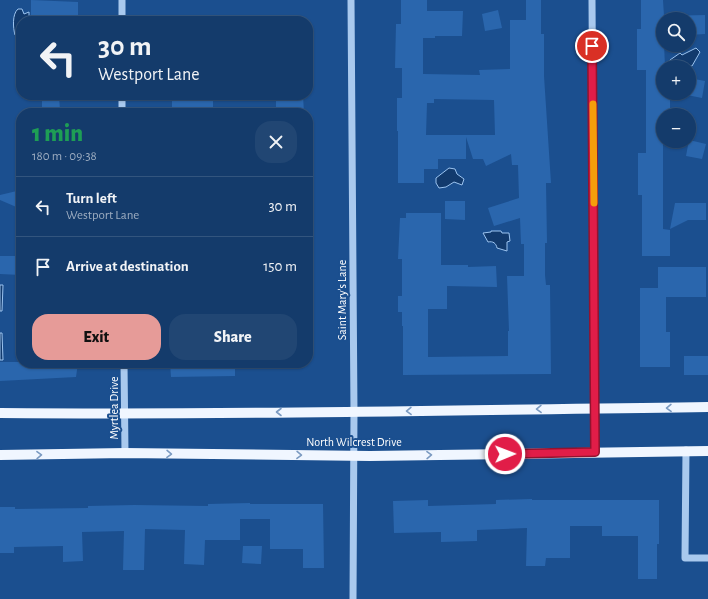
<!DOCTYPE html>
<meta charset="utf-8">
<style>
:root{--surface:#143b6b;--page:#214673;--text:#f1f3f6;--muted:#9dadc1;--line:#33557e;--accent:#e69b98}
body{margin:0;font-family:"Alegreya Sans",sans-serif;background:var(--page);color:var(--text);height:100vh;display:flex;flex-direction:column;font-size:15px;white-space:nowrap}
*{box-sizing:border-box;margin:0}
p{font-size:13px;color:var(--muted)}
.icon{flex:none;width:22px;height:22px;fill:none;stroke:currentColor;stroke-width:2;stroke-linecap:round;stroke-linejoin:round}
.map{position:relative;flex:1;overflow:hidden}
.side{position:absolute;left:16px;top:108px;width:297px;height:260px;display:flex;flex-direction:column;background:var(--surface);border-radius:16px;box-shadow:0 1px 3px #0004,0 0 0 1px var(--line)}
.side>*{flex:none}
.banner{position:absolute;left:16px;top:16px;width:297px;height:84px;border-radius:16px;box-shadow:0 1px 3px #0004,0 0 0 1px var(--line);background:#143b6b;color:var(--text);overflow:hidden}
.controls{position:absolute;left:656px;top:12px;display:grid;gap:8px}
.controls a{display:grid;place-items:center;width:40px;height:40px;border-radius:50%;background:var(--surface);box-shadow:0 1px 3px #0004,0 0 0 1px var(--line);font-size:20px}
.pin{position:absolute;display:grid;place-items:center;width:34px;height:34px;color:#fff;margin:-17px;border:2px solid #fff;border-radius:50%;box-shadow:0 1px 4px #0007}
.me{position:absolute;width:44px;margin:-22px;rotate:89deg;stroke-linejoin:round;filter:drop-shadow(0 0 3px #0008)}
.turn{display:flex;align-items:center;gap:14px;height:84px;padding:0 16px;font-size:18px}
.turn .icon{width:52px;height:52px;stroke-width:2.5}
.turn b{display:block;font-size:28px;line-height:34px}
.round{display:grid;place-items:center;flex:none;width:42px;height:42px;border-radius:16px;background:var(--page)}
.headline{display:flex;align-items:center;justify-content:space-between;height:68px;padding:0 16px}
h1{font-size:24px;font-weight:800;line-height:30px;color:#1e9e55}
.action{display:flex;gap:8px;margin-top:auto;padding:8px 16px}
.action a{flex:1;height:46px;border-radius:16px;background:var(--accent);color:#111;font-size:16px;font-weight:800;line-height:46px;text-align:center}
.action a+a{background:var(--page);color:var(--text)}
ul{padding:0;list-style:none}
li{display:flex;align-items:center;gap:12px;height:60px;padding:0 16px;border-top:1px solid var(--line)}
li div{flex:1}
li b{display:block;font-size:15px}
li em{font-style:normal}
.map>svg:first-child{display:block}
.water{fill:#123a6d;stroke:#9cc4f0}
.building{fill:#2a66ad;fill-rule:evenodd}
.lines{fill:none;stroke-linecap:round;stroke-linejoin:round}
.minor{stroke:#a9c9ee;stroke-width:7}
.major{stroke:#f0f6ff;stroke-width:10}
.oneway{stroke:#7b9ac1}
.route-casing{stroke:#92132f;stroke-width:10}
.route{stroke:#e11d48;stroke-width:7}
.slow{stroke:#f59e0b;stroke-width:7}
.labels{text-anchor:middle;stroke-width:4;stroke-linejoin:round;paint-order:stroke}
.street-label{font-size:12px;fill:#fff;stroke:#1b4f8f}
</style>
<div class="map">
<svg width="708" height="599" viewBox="0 0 708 599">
<rect width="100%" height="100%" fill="#1b4f8f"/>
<path class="water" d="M18,9H22L24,14L29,12V21H21V37L15,35C13,28 12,14 18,9Z
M696,48L700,52L692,66L669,67L668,64L670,60L680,53L682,55Z
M449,168L455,169L457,174L464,179L462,185L454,182L446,187L439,188L436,183V178Z
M491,231H501L502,233H509L510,241L507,242V251L497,248C496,243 493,241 488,242L483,233L491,232Z
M0,285H3L2,311H0Z
M18,287H21V317H18Z
M0,333H2L3,360H0Z"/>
<path class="building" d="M31,0L78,2V21H31Z
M401,0H427V11H463L462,36H435V38H423V74L480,75L479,70L510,69V20H526V0H541V34H544V76L551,183H546L547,243H545V275L546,285H550L551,374L403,375V326H402V312H398V296H402V259H398L400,218H406V213H441V265H468V267L496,266L497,287L447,286V309H428V357L508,356V331H509L507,276H524V244H521L520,218L494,226L488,208L519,198L518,165H512L511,154L486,166L483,159H473L466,137V159H438V169H424V183H398V131H397V98H402V68H395L396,24H401ZM434,99L494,100L495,135H426L427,103H434Z
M641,0H663L664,16L705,15V34L689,35V19H663L665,67H663V93H670V115H663V229L670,230V256H642V195H638V153H646V70H637V29H641Z
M498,10L502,28L485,31L482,14Z
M689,78L705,81L702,98L677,93H689Z
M42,95H59L60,111H42Z
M172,95H213V113H172Z
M279,95H303L304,113H276V100H279Z
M689,140L706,144L702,159L686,156Z
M21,190V209L0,200V195Z
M445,201H465V220L445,219Z
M675,203H706V220H688L670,229Z
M0,256H21V275L0,274Z
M658,267H706V297H666V332H670V367H640V288H658Z
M684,356H708V375H684Z
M0,362H21V363H78L76,377L0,381Z
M170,363H235V376L171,377Z
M532,499V500H659V544H657V579H638V536H602V526H570V558H546L545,566H526L527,528L477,530V541L441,542V532L394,533L393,501L428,500V506L496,504V500Z
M250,503V504H323L324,568H303V549H270V519H240V540H205L204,565L184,564L185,530L145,529L144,570H123L124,531L82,532L83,561L63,562V546L14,547V553H0V507H15V509L88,508V506L134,505L208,506V504Z
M243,546H262L261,564L242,563Z"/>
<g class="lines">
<path class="minor" d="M122,0V21
M351,0L354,412L353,599
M592,0L595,452
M122,95V113
M124,363L125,453
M686,450L685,558H708"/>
<path class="major" d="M0,413C236,415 472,410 708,407
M0,455L125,453L370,456L708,451"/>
</g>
<defs><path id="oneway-chevron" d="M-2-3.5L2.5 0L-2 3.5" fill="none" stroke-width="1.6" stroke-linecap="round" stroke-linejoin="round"/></defs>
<g class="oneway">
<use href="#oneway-chevron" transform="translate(669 408) rotate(179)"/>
<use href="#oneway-chevron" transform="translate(539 409) rotate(179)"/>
<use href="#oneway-chevron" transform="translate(409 411) rotate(179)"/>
<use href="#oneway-chevron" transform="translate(279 412) rotate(180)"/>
<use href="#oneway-chevron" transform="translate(169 454) rotate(1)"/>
<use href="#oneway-chevron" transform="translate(39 455) rotate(-1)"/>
<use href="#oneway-chevron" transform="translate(299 455) rotate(1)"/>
<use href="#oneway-chevron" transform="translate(429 455) rotate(-1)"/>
</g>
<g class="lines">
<g class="route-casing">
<path id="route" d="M505,454L595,452L592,46"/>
</g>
<use href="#route" class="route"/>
<path class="slow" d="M593,104L594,203"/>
</g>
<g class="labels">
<g class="street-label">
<text transform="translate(342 300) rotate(-90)" y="4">Saint Mary's Lane</text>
<text transform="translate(114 408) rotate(-90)" y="4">Myrtlea Drive</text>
<text x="354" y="446">North Wilcrest Drive</text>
</g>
</g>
</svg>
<div class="controls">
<a><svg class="icon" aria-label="search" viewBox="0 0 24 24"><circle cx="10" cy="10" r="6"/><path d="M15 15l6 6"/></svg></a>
<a>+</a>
<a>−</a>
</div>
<div class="pin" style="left:592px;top:46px;background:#d93025"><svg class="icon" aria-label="arrive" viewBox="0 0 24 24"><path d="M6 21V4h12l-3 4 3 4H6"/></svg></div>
<svg class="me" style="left:505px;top:454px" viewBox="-20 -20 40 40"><circle r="17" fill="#e11d48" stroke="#fff" stroke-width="3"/><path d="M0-11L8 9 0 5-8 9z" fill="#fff"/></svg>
<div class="banner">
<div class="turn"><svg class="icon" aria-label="left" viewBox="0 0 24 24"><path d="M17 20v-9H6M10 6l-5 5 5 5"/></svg><div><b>30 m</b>Westport Lane</div></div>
</div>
<section class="side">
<div class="headline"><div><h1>1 min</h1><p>180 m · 09:38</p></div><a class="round"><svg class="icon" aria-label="close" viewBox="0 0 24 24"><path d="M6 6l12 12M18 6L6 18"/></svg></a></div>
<ul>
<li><svg class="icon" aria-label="left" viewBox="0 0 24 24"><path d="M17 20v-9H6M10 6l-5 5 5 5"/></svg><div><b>Turn left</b><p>Westport Lane</p></div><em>30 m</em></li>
<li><svg class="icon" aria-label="arrive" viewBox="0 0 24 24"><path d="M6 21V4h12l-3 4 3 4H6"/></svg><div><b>Arrive at destination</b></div><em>150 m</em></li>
</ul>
<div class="action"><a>Exit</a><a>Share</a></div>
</section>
</div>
